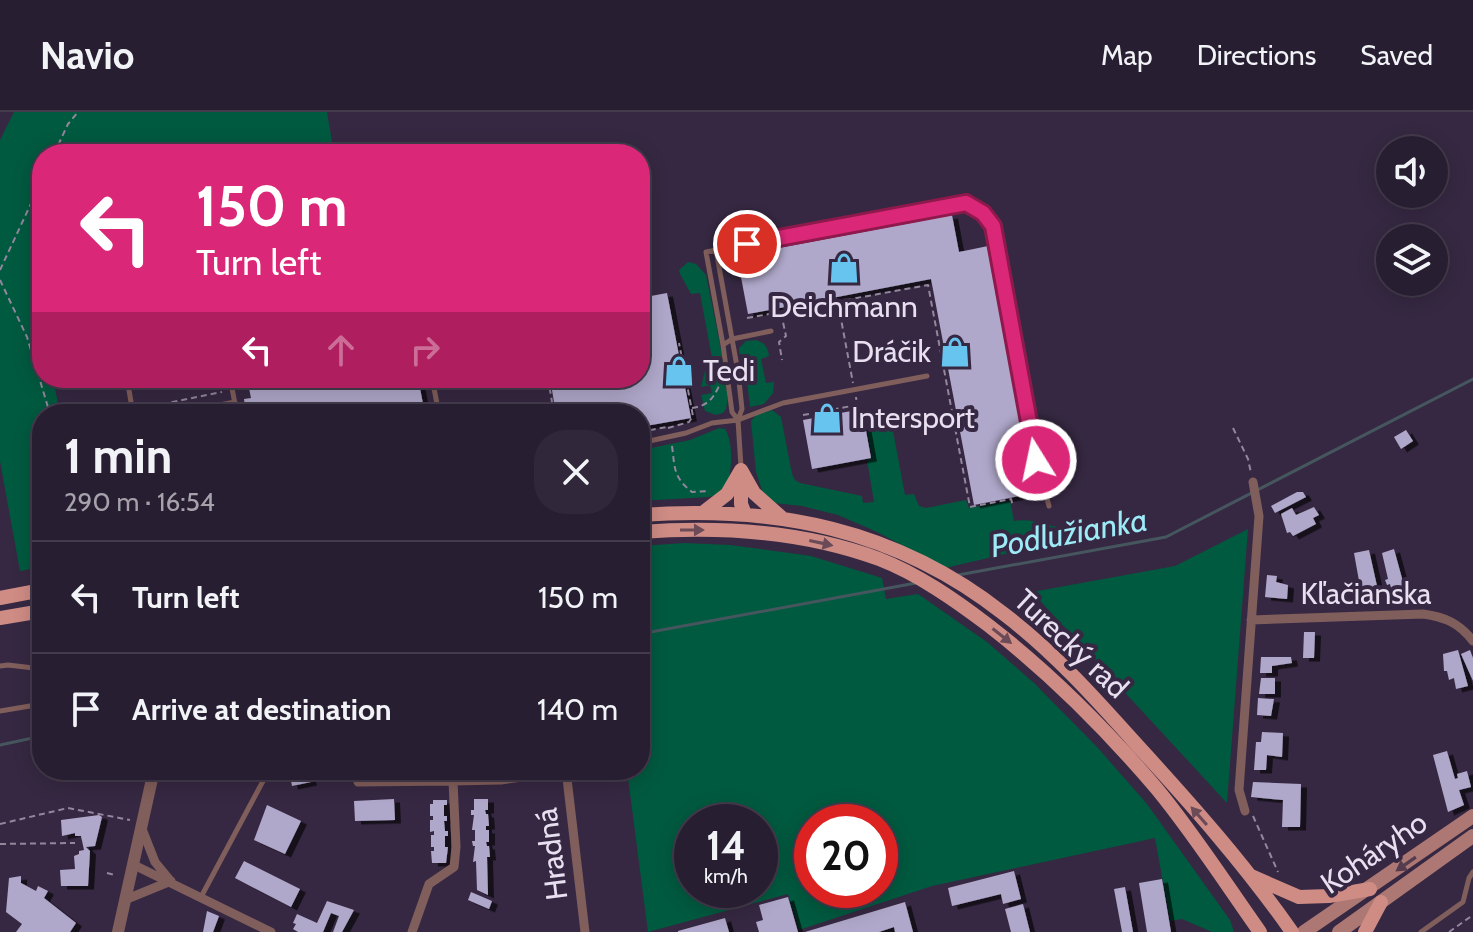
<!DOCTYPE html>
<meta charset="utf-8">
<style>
:root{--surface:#281e32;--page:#30273a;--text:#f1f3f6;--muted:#a5a2ac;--line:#443c4d}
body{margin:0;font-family:Cabin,sans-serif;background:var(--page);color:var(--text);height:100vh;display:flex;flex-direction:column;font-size:30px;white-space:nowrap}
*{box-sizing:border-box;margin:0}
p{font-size:26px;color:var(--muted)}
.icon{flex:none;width:44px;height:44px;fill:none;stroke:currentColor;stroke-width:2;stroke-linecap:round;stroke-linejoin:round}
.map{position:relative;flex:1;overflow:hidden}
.drawer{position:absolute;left:32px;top:292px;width:618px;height:376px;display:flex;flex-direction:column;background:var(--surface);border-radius:32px;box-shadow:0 4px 20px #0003,0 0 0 2px var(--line)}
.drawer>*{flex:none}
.top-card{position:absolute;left:32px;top:32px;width:618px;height:244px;border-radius:32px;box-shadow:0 4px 20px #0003,0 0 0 2px var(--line);background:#db2777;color:#fff;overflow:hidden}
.buttons{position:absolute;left:1376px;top:24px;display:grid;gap:16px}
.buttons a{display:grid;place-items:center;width:72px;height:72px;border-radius:50%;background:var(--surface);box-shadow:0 4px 20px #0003,0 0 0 2px var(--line);font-size:40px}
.speed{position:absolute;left:674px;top:692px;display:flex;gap:16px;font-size:40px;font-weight:700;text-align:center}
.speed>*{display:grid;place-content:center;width:104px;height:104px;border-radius:50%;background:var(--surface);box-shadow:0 4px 20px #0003,0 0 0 2px var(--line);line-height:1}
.speed small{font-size:20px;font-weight:400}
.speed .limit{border:12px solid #d22;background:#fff;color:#111}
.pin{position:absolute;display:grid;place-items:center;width:68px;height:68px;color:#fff;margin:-34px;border:4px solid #fff;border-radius:50%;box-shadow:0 2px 8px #0007}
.me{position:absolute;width:88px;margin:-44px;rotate:350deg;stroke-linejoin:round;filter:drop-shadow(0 0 6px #0008)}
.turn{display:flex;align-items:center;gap:28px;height:168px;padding:0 32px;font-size:36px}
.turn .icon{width:104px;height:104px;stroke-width:2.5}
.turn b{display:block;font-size:56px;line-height:68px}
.lanes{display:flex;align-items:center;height:76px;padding:0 32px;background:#0003;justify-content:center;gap:40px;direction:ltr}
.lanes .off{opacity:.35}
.round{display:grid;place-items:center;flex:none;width:84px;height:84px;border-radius:32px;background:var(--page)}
.summary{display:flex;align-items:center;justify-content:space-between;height:136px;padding:0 32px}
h1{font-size:48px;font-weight:800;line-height:60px}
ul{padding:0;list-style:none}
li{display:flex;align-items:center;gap:24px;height:112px;padding:0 32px;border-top:2px solid var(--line)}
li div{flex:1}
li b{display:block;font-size:30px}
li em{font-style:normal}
header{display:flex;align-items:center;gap:48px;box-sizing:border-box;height:112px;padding:0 40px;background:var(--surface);border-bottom:2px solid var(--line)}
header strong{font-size:38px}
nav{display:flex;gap:44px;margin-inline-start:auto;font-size:28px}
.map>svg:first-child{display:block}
.green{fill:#005a3f;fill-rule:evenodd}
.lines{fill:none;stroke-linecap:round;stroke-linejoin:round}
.stream{stroke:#46565f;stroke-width:3}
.building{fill:#b0a8ca;filter:url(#shadow)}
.path{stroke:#92879d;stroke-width:2;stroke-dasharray:6 4;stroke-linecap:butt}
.service{stroke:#805e5b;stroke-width:5}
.minor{stroke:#805e5b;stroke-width:9}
.tertiary{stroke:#805e5b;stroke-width:12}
.secondary{stroke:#ad7873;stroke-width:14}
.primary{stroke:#cf8c85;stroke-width:14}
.oneway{fill:#6c4b59}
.oneway2{fill:#543c4e}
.route-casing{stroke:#8e194d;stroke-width:20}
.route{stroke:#db2777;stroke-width:14}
.labels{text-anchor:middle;stroke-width:8;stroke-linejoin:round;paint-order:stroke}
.poi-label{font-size:30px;fill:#e8e0f1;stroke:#362842;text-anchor:start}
.street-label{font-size:30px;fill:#e8e0f1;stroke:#362842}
.water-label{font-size:32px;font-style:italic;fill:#9eebf8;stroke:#362842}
</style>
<header>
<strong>Navio</strong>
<nav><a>Map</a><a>Directions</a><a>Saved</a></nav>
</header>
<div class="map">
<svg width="1473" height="820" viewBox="0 0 1473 820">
<defs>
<filter id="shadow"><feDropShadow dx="6" dy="3.5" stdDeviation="0" flood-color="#0009"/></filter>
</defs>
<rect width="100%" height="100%" fill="#362842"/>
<path class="green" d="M14,0H327L334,42H42V266H53L60,302H42V455L20,459L0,349V28Z
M688,150L696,152L706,163C710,185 733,282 726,296C724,302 722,301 716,303L705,299L701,283L712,281L710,273L701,275L705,259L714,257L700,181L691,182L680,162L679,158Z
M756,228C765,231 768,235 769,244L761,247L766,271L774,270L773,281L764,292L750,295L744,244L739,241V236L746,229Z
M772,298L781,305L792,362L795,368L800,371L862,384L863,391L874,390L867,348L872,346L867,319L892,314L905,383L914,382L919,394L926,396L966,388L969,396L1010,389L1014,409C1038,405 1047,418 1068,414L1070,427L945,456L877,420L838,403L802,394L774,391L760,380L762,378L756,360L751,309L756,303Z
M719,316L725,317C734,331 732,362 726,377L716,384L708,385L640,389V367L647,365L644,350L651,336L690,328Z
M1248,417L1227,691L1032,480L1175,454Z
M684,431L730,433L811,444L882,466L886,487L918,482L987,530L1034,571L1098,636L1147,692L1230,808L1234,820H1212L1182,807L1170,809L1155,726L932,774L799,818L788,782L648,820L627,658H640V434ZM692,710H760V778H692ZM812,710H880V778H812Z"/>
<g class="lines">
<path class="stream" d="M958,463L1166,425L1473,267
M640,522L916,471
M0,633L42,624"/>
</g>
<path class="building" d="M952,103L959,140L988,134L1035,381L974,393L931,167L748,202L737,144Z
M667,181L691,306L640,315V302H556L550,266H640V186Z
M247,266H418L425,302H246L244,287L251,286Z
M862,297L871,346L812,357L803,308Z
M1406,318L1413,329L1401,337L1394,325Z
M1297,380H1303L1306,385L1275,401L1271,394Z
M1314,395L1319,403L1313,406L1316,412L1293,424L1290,420L1287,421L1281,402L1292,396L1296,403Z
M1394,437L1406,481L1393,484L1390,472L1387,473L1385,468L1388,467L1382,441Z
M1369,438L1379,483L1366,486L1365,480H1361L1354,441Z
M1267,463L1277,464L1276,470L1288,473L1287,487L1265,485Z
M1304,520H1315L1314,546H1303Z
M1458,538L1468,574L1456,577L1454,566L1449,568L1447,559H1444L1443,542Z
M1470,538L1473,546V569L1461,542Z
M1261,545H1291L1292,551L1272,554V561H1260Z
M1261,566H1275V582H1259Z
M1258,586L1274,587L1271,604L1257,603Z
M1262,620L1283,621L1282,645L1267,643L1266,658H1254L1256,630H1261Z
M1447,639L1455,667L1458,666L1457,662L1467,659L1471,675L1459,678L1464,693L1448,700L1433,643Z
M289,658H308L311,670L292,674Z
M1253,670L1301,672L1300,715H1282L1283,688L1251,685Z
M394,687L395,708L355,709L354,689Z
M474,687H488V698H485L486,702H488L489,714H486V718H489V730H486L487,734H489L490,745H487L488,783L477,778L476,749L473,750L475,734H473L472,729H475V718H472L474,703H471V698H474Z
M433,688H447V693H444V704H447V709H444L445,719H448V724H445V735H448L446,751H432L431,739H434V735H431V723H434V719L430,720V708H433V704H430V692H433Z
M267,693L301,709L285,742L254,728Z
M99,703L102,705L95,734L86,735L90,739L88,774H61L60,758L75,757L74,744L79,742V739L84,738L81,724H75V721L62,724L61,708Z
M244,749L300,777L291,795L235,766Z
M1014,759L1021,787L1003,792L1001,782L952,794L948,776Z
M21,764V771L36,779L38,774L48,779L44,786L76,811L70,820H16L22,812L6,800L9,766Z
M1162,767L1171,820H1147L1139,771Z
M1125,775L1133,820H1122L1114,777Z
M471,780L492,789L489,797L468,788Z
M788,785L798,820H759L756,810L763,808L759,793Z
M327,789L354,798L342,820H333L339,804L331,801L323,820H298L293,817L296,812L293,811L297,802L317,811Z
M905,790L913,820H895L894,815L879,820H805Z
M1023,792L1030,820H1011L1005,797Z
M207,799L219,804L213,820H203Z
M725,806L729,820H678V819Z"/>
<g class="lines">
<path class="path" d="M54,42L68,12L78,0
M0,158L42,68
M0,168L27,225L50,302
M838,191L853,271
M781,201L786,224L779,230L782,248
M747,206L928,173L970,395L1011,387L1013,394
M548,266L554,302
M142,296L222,280
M692,296C707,294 713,287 719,274
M803,303L857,293L856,285
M668,316L689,310L693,304L679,231
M1233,316L1248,347L1251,361
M640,320L667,315
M672,334C675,356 673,365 692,380L709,379
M1253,704L1278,760
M0,712L68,696L130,708
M0,732L75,731
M107,761L115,763
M1449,820L1473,803"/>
<path class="service" d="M716,138L738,260L742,297L738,308L741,355
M723,233L732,227L771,219
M127,266L133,302
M230,266L237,302
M432,266L439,302
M173,302L235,290
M738,308L732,300L723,233L706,140L966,91L983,101L993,114L1036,348L1049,394
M640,331L686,321L712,311L738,308L783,291L927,264
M0,554L8,553L42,557
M0,599L42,592
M201,785L263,669L265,658
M1421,820L1463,790L1469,766L1473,760"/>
<path class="minor" d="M1251,508L1423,502C1445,505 1459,511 1473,529
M566,658L585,820
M358,670L453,669
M1245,699L1239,678L1259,404L1253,370
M142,717L155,750L169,767
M134,753L271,820
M127,787L171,769
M412,820L429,772L454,755L456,735L453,669L501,668L566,659"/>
<path class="tertiary" d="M118,820L154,658"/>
<path class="secondary" d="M1304,820L1473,704
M1339,820L1473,724"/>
<path class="primary" d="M741,358L754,381L781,405
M741,362V392L745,402
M705,399L727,382L741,358
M640,403C775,393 896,417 1004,502C1054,540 1096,587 1138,634C1192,693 1246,754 1292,820
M640,420C720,414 803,419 879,447C918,462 955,488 988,513C1050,561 1106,617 1157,677C1194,722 1226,772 1260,820
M0,486L42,478
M0,506L42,499
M1251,764L1299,785L1329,784L1370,777
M1365,820L1381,790"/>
</g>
<defs><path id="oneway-solid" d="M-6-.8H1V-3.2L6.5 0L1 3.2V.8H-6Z" transform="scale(2)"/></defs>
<g class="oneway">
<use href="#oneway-solid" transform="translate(692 418)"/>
<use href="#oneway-solid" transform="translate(821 431) rotate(12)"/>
<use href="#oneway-solid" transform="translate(1002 524) rotate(38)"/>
<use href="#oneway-solid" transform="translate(1199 704) rotate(-131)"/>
</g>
<use class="oneway2" href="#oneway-solid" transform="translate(1406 752) rotate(145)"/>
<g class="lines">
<g class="route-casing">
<path id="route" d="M747,132L966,91L983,101L993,114L1036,348"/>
</g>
<use href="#route" class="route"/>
</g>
<defs>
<g id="shop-bare" transform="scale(2.4)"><path d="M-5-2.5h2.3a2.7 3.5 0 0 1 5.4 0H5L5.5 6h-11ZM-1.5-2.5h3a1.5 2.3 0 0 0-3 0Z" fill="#66c4ef" stroke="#362842" stroke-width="2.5" paint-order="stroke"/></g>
</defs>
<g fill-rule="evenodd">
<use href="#shop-bare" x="844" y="156"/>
<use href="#shop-bare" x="955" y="240"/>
<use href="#shop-bare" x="679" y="259"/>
<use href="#shop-bare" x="827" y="306"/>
</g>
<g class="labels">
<g class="poi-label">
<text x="844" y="205" text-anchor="middle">Deichmann</text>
<text x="931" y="250" text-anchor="end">Dráčik</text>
<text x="703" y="269">Tedi</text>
<text x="851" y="316">Intersport</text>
</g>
<g class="street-label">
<text x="1366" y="492">Kľačianska</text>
<text transform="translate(1071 532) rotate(43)" y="10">Turecký rad</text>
<text transform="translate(1374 741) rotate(-34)" y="10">Koháryho</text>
<text transform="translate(552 742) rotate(-97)" y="10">Hradná</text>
</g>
<g class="water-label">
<text transform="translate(1069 421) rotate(-10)" y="11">Podlužianka</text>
</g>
</g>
</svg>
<div class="buttons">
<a><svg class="icon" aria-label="sound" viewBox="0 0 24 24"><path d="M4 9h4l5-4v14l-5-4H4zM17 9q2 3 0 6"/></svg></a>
<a><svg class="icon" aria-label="layers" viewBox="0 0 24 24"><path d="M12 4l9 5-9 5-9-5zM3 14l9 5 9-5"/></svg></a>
</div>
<div class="speed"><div>14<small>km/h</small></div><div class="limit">20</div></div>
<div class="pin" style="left:747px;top:132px;background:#d93025"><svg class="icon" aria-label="arrive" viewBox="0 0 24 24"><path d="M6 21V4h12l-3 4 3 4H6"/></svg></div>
<svg class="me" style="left:1036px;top:348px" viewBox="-20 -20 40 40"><circle r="17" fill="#db2777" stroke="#fff" stroke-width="3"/><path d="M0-11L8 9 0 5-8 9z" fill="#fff"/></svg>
<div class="top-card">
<div class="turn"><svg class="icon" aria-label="left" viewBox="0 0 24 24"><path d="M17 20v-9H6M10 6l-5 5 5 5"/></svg><div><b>150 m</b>Turn left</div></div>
<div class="lanes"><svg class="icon" aria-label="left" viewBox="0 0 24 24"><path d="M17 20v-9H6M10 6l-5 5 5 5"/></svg><svg class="icon off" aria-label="ahead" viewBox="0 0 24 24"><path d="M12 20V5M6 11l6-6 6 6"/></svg><svg class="icon off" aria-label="right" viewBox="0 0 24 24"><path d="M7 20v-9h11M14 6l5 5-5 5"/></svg></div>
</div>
<section class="drawer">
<div class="summary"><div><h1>1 min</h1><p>290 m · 16:54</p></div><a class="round"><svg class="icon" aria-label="close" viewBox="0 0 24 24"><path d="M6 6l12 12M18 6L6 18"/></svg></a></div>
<ul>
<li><svg class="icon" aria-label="left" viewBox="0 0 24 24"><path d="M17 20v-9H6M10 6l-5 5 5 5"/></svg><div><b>Turn left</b></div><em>150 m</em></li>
<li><svg class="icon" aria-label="arrive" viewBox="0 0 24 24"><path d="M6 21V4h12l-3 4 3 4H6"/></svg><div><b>Arrive at destination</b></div><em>140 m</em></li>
</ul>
</section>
</div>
